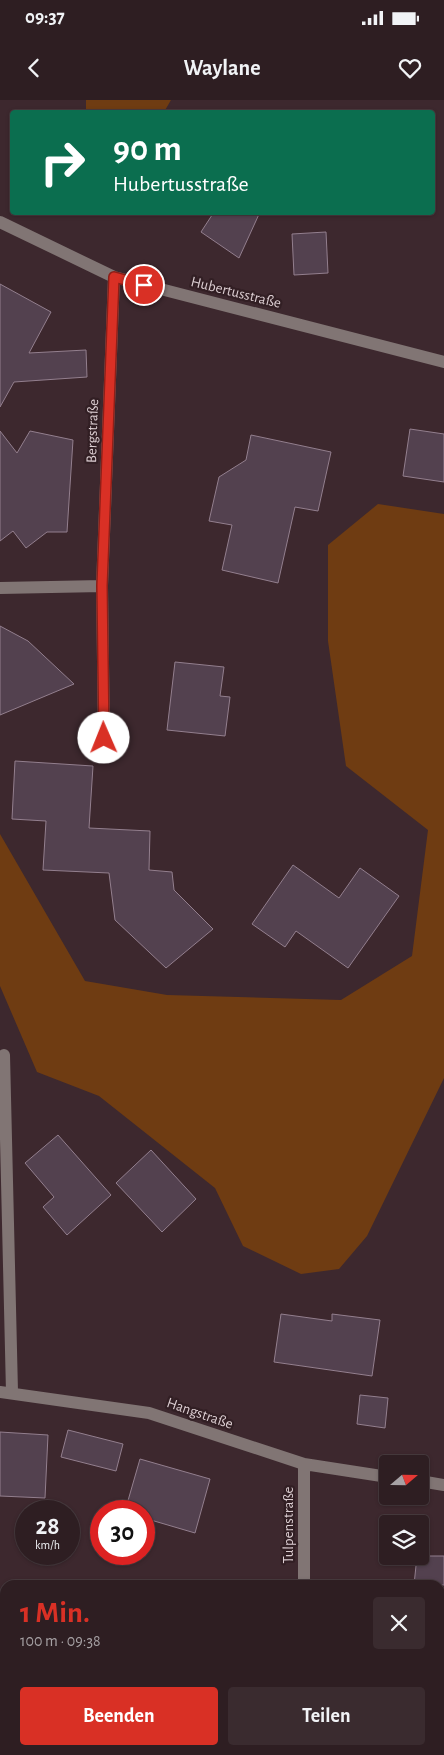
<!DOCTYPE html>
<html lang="de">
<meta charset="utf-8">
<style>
:root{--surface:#2e1e22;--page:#3a2b2f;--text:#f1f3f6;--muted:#a7a2a5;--line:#493c40;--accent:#d93025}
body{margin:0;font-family:"Alegreya Sans",sans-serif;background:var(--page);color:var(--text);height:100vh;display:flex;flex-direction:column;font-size:19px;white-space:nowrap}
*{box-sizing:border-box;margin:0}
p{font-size:16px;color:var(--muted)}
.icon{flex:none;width:28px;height:28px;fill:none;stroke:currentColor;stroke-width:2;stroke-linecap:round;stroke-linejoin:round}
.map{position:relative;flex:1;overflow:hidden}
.drawer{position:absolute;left:0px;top:1480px;width:445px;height:175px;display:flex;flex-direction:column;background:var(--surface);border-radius:15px 15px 0 0;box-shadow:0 1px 4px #0004,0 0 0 1px var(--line)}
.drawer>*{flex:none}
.guide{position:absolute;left:10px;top:10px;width:425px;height:105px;border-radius:5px;box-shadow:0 1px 4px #0004,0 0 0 1px var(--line);background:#0b6e4f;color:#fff;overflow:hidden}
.needle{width:32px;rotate:70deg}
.controls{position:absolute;left:379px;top:1355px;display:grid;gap:10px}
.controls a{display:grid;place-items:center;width:50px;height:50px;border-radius:5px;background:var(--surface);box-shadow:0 1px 4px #0004,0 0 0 1px var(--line);font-size:25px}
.speed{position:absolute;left:15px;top:1400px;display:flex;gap:10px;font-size:25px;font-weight:700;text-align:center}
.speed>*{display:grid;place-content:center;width:65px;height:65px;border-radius:50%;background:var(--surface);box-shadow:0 1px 4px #0004,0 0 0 1px var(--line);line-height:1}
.speed small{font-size:12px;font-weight:400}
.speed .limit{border:8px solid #d22;background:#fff;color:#111}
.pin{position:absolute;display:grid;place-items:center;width:42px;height:42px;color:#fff;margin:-21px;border:2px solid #fff;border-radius:50%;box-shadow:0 1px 5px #0007}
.me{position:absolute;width:55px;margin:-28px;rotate:359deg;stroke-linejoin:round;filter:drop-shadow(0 0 4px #0008)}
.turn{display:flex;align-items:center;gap:18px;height:105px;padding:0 20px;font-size:22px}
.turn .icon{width:65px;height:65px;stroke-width:2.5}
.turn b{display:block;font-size:35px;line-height:42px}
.round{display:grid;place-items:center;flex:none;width:52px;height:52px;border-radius:5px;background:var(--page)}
.headline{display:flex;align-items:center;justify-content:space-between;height:85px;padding:0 20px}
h1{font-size:30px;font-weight:700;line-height:38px;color:var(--accent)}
.cta{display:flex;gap:10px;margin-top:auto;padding:10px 20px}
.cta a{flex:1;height:58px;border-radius:5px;background:var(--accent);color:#fff;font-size:20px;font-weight:700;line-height:58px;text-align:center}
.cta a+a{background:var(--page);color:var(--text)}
.status{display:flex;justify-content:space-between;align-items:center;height:35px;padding:0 25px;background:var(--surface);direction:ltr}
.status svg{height:14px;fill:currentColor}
header{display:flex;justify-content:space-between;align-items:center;height:65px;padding:0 20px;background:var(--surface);font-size:22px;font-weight:700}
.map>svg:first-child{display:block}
.green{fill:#6f3c12}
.building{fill:#53414f;stroke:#937f8e}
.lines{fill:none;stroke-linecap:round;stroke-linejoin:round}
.minor{stroke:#817574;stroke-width:12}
.route-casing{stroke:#8d1f18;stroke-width:12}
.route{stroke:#d93025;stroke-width:9}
.labels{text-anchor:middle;stroke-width:4.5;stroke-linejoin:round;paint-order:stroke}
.street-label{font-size:15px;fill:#dcced2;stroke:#321f24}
</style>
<div class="status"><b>09:37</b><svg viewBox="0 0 49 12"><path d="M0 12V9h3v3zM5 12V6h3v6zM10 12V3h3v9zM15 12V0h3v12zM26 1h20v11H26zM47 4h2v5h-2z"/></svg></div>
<header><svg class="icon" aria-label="back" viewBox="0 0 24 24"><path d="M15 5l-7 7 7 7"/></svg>Waylane<svg class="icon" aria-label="heart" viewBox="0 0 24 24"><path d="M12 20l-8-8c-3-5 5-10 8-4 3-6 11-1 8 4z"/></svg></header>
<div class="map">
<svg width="444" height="1655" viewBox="0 0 444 1655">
<rect width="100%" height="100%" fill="#3d282e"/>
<path class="green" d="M86,0H171L164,12H86Z
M378,404L444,414V978L367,1136L339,1169L301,1174L243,1146L215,1088L99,996L37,972L0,886V734L85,881L167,895L341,900L412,856L428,730L346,666L328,541V445Z"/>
<path class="building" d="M214,112H260L239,158L201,132Z
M326,132L328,173L294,175L292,134Z
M0,184L51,212L29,253L86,250L87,277L14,282L0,307Z
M410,329L444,334V382L403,376Z
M0,331L17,353L30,331L73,340L67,432H47L26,448L13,431L0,441Z
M251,335L331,352L318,411L295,407L278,483L222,470L232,425L209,421L219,377L246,360Z
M0,526L28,541L74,584L0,615Z
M175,562L224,567L220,596L230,597L225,636L167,630Z
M15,661L93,666L89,728L150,731L149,770L172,772L174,790L213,829L166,868L115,820L109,773L43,770L46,721L12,719Z
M293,765L339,798L360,768L399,796L348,868L296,831L285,847L252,824Z
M58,1035L111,1095L67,1135L43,1107L54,1097L25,1063Z
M151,1050L196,1099L162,1132L116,1083Z
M281,1214L332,1221V1214L380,1220L372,1276L274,1262Z
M360,1295L388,1298L385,1328L357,1324Z
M68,1330L123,1344L116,1371L61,1357Z
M0,1332L48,1335L45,1398L0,1396Z
M140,1359L210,1379L195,1433L144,1418V1411H125Z
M417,1456H444V1485H414Z"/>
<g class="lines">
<path class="minor" d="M0,122L114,177L444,262
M0,488L102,486
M104,638L102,486L114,177
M4,955L12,1292
M0,1292L149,1313L304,1364L388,1377
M304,1364V1485
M420,1381L444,1385
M305,1650V1655"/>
</g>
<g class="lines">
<g class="route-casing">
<path id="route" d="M104,638L102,486L114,177L144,185"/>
</g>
<use href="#route" class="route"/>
</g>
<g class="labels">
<g class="street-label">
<text transform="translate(236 192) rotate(14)" y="5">Hubertusstraße</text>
<text transform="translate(92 331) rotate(-88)" y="5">Bergstraße</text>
<text transform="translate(200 1313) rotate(19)" y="5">Hangstraße</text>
<text transform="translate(288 1425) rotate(-90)" y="5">Tulpenstraße</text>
</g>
</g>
</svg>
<div class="controls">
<a><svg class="needle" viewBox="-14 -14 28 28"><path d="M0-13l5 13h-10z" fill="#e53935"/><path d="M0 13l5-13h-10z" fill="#a7a2a5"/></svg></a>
<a><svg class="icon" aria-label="layers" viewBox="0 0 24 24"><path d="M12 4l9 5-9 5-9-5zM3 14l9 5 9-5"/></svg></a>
</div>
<div class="speed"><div>28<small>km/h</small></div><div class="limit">30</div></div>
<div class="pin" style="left:144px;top:185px;background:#d93025"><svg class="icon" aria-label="arrive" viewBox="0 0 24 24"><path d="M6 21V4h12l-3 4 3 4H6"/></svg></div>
<svg class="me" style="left:104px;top:638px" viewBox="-20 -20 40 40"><circle r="19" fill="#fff"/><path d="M0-13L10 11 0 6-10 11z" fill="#d93025"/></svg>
<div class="guide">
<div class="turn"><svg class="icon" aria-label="right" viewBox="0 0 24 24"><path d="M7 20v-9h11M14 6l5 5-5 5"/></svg><div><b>90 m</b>Hubertusstraße</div></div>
</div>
<section class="drawer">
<div class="headline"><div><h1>1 Min.</h1><p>100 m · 09:38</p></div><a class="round"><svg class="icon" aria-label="close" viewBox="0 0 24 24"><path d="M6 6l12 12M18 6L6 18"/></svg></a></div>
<div class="cta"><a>Beenden</a><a>Teilen</a></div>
</section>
</div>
